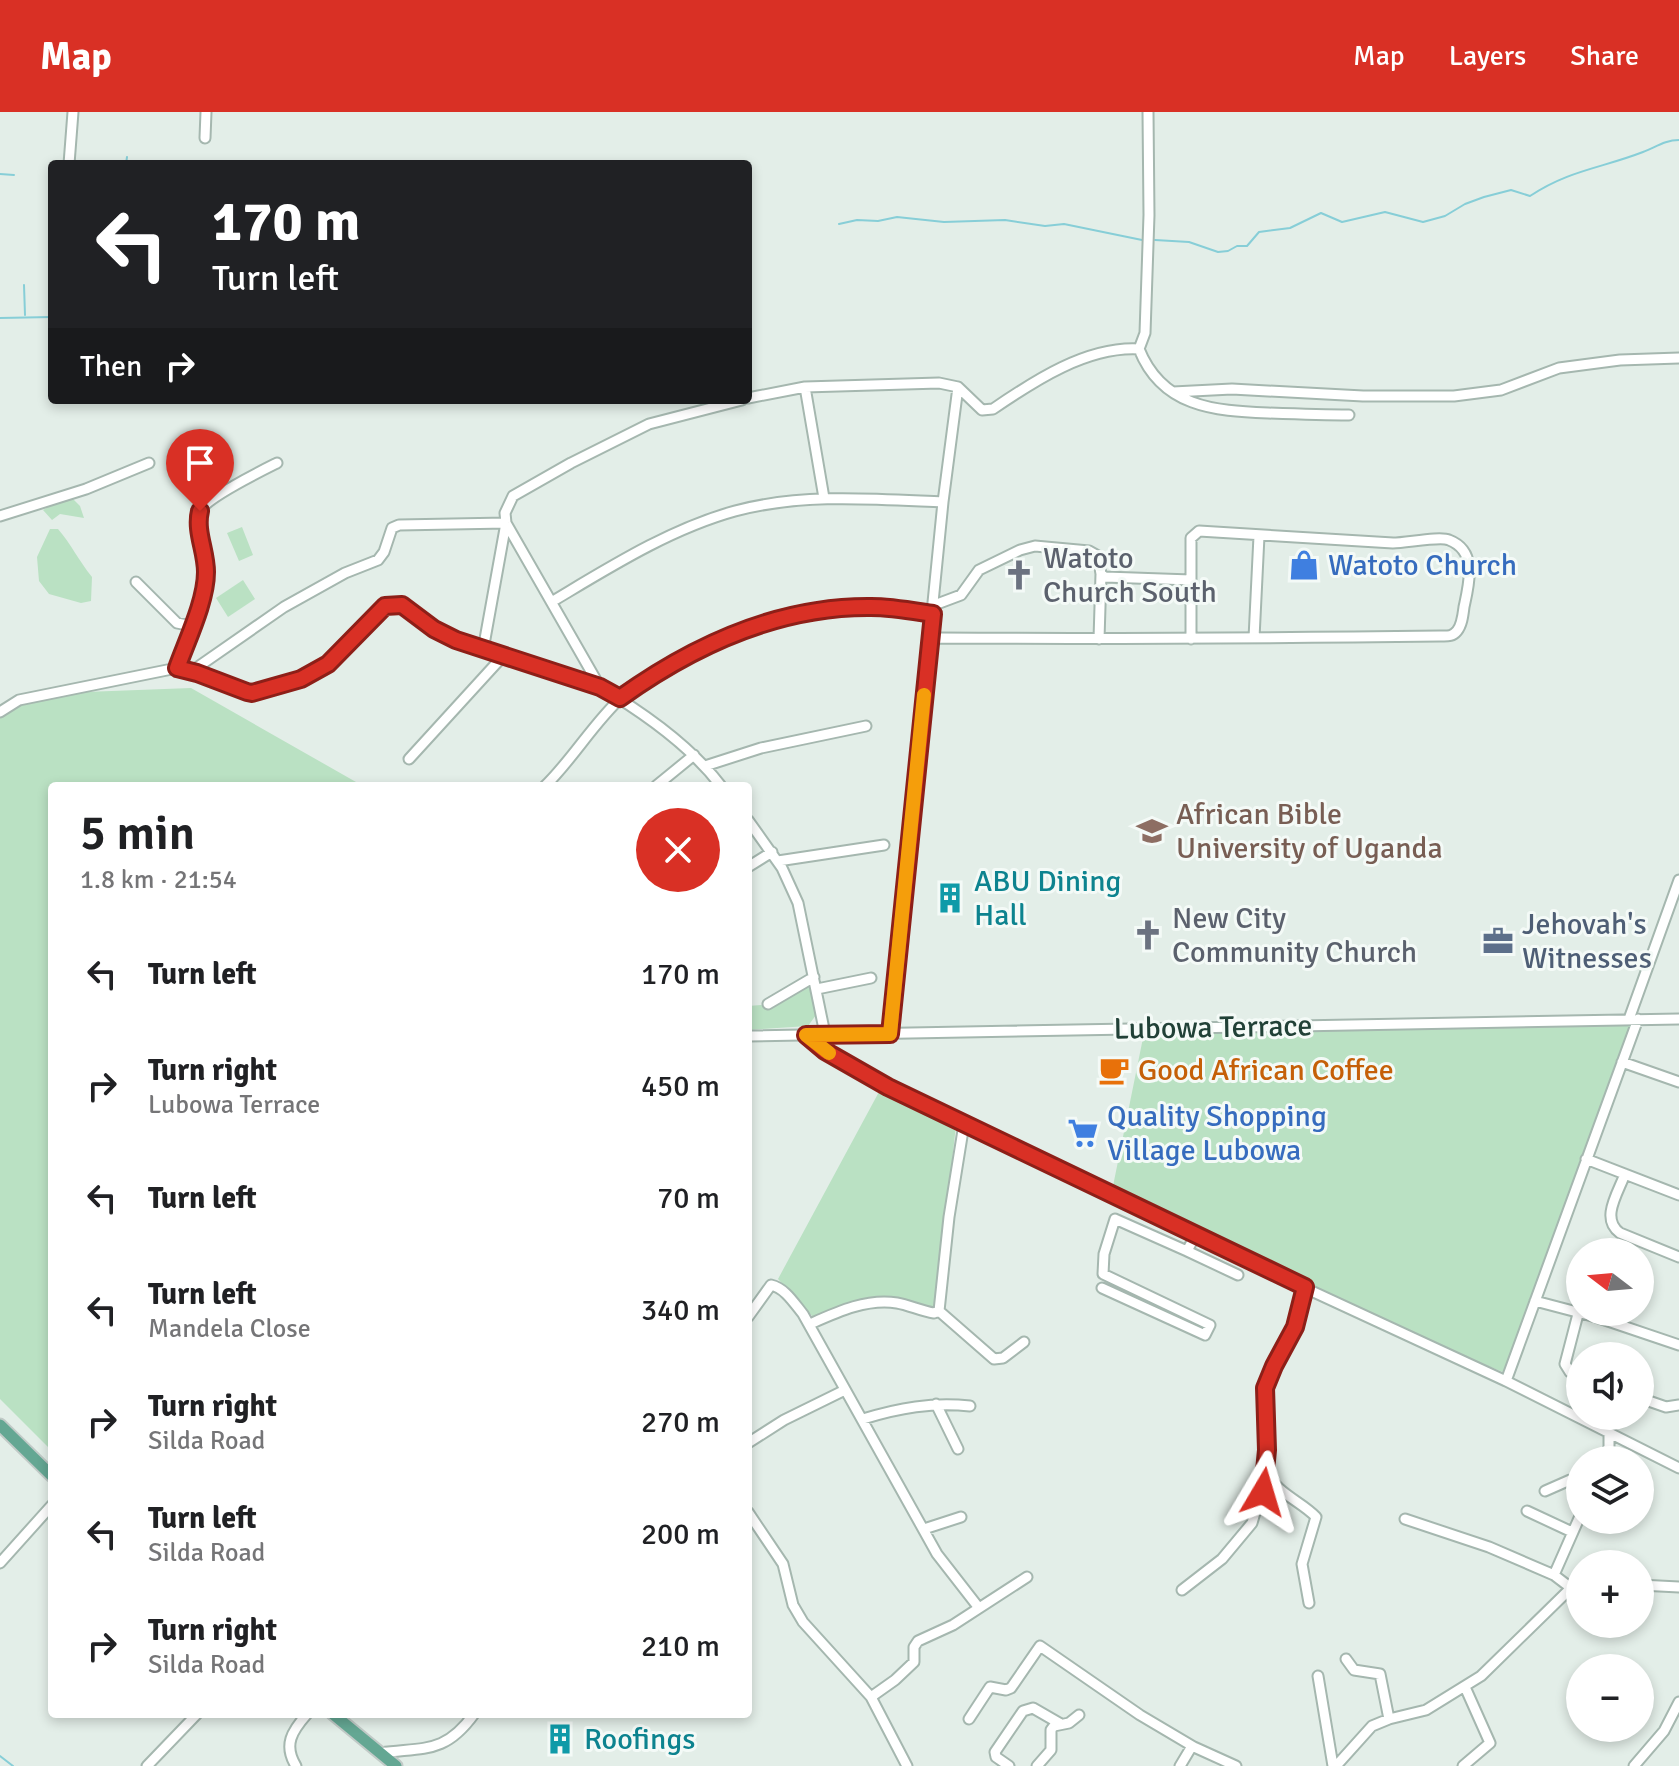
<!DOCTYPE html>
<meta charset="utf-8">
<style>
:root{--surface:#fff;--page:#f2f2f2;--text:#202124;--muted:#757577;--accent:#d93025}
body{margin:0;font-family:Signika,sans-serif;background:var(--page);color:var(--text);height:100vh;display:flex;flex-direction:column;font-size:30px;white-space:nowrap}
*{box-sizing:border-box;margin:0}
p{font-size:26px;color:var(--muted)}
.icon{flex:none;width:44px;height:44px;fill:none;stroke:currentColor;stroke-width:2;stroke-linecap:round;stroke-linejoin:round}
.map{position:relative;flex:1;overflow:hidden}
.drawer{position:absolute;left:48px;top:670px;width:704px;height:936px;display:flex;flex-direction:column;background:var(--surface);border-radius:8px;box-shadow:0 4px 12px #0003}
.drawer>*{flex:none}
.hud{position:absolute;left:48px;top:48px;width:704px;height:244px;border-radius:8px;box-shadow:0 4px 12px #0003;background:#202124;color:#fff;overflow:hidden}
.needle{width:52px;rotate:286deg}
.controls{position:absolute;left:1566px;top:1126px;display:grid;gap:16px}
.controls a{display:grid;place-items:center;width:88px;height:88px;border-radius:50%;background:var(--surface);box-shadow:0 4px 12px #0003;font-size:40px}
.pin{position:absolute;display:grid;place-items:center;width:68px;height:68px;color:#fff;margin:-82px -34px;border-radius:50% 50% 50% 0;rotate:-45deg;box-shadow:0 0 8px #0007}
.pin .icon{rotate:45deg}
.me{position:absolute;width:88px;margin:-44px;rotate:7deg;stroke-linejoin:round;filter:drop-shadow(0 0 6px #0008)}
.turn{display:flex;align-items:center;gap:28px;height:168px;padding:0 32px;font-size:36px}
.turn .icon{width:104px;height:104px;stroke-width:2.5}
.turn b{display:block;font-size:56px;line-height:68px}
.then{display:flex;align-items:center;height:76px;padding:0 32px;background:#0003;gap:16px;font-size:30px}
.round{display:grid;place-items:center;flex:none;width:84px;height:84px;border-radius:42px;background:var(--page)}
.summary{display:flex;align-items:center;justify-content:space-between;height:136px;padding:0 32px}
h1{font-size:48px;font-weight:600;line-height:60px}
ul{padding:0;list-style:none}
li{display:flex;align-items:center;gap:24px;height:112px;padding:0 32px}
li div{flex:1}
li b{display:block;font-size:30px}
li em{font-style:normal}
header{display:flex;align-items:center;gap:48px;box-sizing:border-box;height:112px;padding:0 40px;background:var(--accent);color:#fff}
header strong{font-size:38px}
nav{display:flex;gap:44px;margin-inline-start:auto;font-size:28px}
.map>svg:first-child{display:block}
.green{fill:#bae1c3}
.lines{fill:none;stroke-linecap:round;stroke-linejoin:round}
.stream{stroke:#87ced7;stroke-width:2}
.minor-casing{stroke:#a5b7af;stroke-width:13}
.major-casing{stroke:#c1cac7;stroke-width:15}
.minor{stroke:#fff;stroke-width:9}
.major{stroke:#64a793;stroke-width:11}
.route-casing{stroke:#8d1f18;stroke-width:20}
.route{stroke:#d93025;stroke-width:14}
.slow{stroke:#f59e0b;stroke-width:14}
.labels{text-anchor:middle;stroke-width:6;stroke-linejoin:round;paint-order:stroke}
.worship-label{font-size:30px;fill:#5b616d;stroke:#f4faf7;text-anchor:start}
.shop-label{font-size:30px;fill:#366cbe;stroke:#f4faf7;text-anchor:start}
.education-label{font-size:30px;fill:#785e54;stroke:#f4faf7;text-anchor:start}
.culture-label{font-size:30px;fill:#0d838f;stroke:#f4faf7;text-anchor:start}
.service-label{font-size:30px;fill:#4e5e75;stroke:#f4faf7;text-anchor:start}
.street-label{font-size:30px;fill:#214137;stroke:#f4faf7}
.food-label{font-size:30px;fill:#c56008;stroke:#f4faf7;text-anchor:start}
</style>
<header>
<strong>Map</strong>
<nav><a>Map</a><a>Layers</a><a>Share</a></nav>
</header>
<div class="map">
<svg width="1679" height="1654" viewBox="0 0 1679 1654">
<rect width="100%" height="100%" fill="#e3eee8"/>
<path class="green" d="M72,386L80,394L84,406L60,402L52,408L43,398L61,388Z
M242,415L253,443L239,449L227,421Z
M50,417H58C71,432 79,449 92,465L91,489L81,491L49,482L39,469L37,445Z
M243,468L255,487L228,505L216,486Z
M191,576L363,674H52V1339L0,1287V603L14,592L85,580Z
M811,870L816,903L808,914L748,918V894L761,893L768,896Z
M1634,913L1503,1260L1435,1233L1365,1200L1113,1074L1144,921Z
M880,978L956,1013L936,1195C921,1193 908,1187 893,1185C870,1182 834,1196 814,1206L778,1167Z"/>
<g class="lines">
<path class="stream" d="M126,52L127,45
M0,62L14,63
M839,112L857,108L878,109L897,105L944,110L1005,108L1045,114L1064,112L1142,128
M1155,128L1189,130L1218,140L1228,139L1237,134H1247L1259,120L1290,116L1321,101L1342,110L1385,100L1423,110L1445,104L1465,92L1484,85L1511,78L1530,84C1569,58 1602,56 1643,40C1656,35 1665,28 1679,28
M24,173L25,203
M0,206L52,205
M0,1644L13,1654"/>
<g class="minor-casing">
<path id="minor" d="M205,26L206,0
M69,52L73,0
M1139,237C1162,295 1214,299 1268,301C1295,302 1322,303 1349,303
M805,275L824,386
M1173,280L1232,277L1363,284H1454L1501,278L1559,256L1620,248L1679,246
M748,286L805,275L939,271L958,275L982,298L993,297C1034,269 1087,234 1139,237L1145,221L1149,103L1148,0
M0,404L86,377L149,351
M136,470L177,511L192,514
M553,489C610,455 670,417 735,399C802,381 874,387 943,390
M1254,526L1259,424
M1099,527L1101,462
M930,530L940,526C1107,527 1274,526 1440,524C1447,524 1452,525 1457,519C1462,513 1463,503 1464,495C1469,472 1478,439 1449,428C1440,424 1406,431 1393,431L1199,419L1191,426V527
M177,556C189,521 210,481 205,443C204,430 193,413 199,400C206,386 261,359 277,351
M192,559L284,495L345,461L378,448L384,440L392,416L399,413L506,411L483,538
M600,575L506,411L505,401L513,384L571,351L649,312L742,288
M0,600L19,588L177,556L252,581L301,567L328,552L385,494L402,493L434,517L456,528L600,575C644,601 690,633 721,674
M409,647L504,543
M705,654L761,636L866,614
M545,674C572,648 595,609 622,585C684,530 789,493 872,495C892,495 913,499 933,502L937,492L961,483L979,458L1020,438L1035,434L1089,439L1098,444L1101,462L1105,465L1191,468
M656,674L694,643
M748,708L782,756L798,791L825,922
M778,749L884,733
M748,755L772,740
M817,877L871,866
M768,892L814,865
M1629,907L1679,768
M890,922L943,390L958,275
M806,923L825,939L888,975L1266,1158L1506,1269L1679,1356
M748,924L1679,907
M1622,950L1679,970
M1586,1047L1679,1083
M1625,1062C1618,1081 1600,1107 1620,1121L1679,1145
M1195,1124L1187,1139L1238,1163
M1102,1176L1205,1223L1210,1213L1103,1162L1104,1142L1115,1107L1187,1139
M1535,1189L1596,1205L1679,1233
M939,1199L994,1247L1003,1246L1024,1230
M1578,1202L1565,1252L1570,1260L1580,1264
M748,1205L771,1173C785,1176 794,1191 803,1202L937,1442L979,1496
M810,1212C837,1200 867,1186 897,1191C909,1193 921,1199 934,1201L939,1199L949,1105L964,1012
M1506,1269L1638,907
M1640,1286L1666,1295L1679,1293
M936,1292L958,1337
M863,1307C899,1296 932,1290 970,1294
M748,1331L784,1308L845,1278
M1605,1348L1609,1334V1321
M1267,1359C1275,1381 1301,1389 1316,1405L1302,1452L1309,1491
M1545,1379L1570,1368H1580
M1527,1399L1572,1420
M748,1400L783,1452L793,1493L803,1510L871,1585L907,1654
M1405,1407L1489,1435L1554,1463
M924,1417L961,1405
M0,1451L52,1393
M1640,1473L1679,1475
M1571,1476L1554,1463L1580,1404
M1182,1478L1222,1447L1252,1411L1267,1359L1265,1276L1274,1254L1295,1215L1305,1175
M1346,1547L1354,1558L1380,1562L1389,1607
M1318,1564L1333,1654
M871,1585L895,1568L914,1550V1535L918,1529L953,1513L1027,1465
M969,1607L990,1575L1006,1578L1011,1576L1040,1534L1140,1603L1194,1635L1236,1654
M381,1641C425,1635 445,1642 474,1602
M147,1654L197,1602
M296,1654C283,1633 292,1619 307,1602
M1009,1654L996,1645L995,1640L1023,1599L1033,1596L1059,1611
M1037,1654L1051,1638V1618L1054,1614L1069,1611L1079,1603
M1180,1654L1192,1634
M1336,1654L1372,1614L1389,1607L1426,1598L1481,1564L1571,1476L1580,1475
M1463,1654L1490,1631L1465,1575
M1634,1654L1664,1619L1679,1590"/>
</g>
<g class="major-casing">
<path id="major" d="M0,1313L52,1364
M333,1602L396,1654"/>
</g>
<use href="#minor" class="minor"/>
<use href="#major" class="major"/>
</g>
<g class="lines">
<g class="route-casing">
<path id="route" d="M200,399C195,419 206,439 206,460C206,489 187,528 177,556L197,561L247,580L252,581L301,567L328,552L385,494L402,493L434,517L456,528L600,575L620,586C694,533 779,494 871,495C892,495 913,499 933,502L890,922L806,923L825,939L888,975L1305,1175L1295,1215L1274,1254L1265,1276L1267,1338L1263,1380"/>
</g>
<use href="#route" class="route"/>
<path class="slow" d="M829,941L806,923L890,922L924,583"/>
</g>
<defs>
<g id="shop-bare" transform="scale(2.4)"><path d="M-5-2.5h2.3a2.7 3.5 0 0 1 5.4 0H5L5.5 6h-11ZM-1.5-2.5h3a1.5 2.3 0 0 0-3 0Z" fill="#3f7fe0" stroke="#f4faf7" stroke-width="2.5" paint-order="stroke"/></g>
<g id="church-bare" transform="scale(2.4)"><path d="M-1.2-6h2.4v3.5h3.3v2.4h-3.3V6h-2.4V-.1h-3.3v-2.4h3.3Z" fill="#6b7280" stroke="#f4faf7" stroke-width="2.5" paint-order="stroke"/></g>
<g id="university-bare" transform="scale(2.4)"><path d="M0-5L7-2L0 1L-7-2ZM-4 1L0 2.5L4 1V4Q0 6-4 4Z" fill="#8d6e63" stroke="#f4faf7" stroke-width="2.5" paint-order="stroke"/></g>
<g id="building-bare" transform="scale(2.4)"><path d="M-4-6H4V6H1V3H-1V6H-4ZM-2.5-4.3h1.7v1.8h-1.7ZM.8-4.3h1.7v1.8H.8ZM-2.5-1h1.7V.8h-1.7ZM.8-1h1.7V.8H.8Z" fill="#0f9aa8" stroke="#f4faf7" stroke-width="2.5" paint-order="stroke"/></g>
<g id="office-bare" transform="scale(2.4)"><path d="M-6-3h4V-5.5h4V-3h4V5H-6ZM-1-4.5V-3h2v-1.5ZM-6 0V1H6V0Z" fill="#5c6f8a" stroke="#f4faf7" stroke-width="2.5" paint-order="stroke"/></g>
<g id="cafe-bare" transform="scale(2.4)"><path d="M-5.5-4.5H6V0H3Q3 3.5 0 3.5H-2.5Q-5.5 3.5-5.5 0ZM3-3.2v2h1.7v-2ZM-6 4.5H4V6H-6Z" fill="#e8710a" stroke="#f4faf7" stroke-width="2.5" paint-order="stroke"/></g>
<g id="supermarket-bare" transform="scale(2.4)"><path d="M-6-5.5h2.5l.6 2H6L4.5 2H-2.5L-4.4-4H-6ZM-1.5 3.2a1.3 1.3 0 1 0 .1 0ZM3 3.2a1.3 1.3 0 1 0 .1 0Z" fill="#3f7fe0" stroke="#f4faf7" stroke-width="2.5" paint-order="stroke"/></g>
</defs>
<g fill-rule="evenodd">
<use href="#shop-bare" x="1304" y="453"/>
<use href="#church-bare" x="1019" y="463"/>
<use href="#university-bare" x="1152" y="719"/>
<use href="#building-bare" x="950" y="786"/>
<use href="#church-bare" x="1148" y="823"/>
<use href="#office-bare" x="1498" y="829"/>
<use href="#cafe-bare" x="1114" y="958"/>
<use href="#supermarket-bare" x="1083" y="1021"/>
<use href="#building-bare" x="560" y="1627"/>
</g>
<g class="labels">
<g class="worship-label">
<text x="1043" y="456">Watoto<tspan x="1043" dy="34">Church South</tspan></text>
<text x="1172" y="816">New City<tspan x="1172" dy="34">Community Church</tspan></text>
</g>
<g class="shop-label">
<text x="1328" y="463">Watoto Church</text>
<text x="1107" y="1014">Quality Shopping<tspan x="1107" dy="34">Village Lubowa</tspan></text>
</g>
<g class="education-label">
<text x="1176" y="712">African Bible<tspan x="1176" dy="34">University of Uganda</tspan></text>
</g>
<g class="culture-label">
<text x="974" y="779">ABU Dining<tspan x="974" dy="34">Hall</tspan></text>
<text x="584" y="1637">Roofings</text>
</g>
<g class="service-label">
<text x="1522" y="822">Jehovah's<tspan x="1522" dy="34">Witnesses</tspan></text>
</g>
<g class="street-label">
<text transform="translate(1213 915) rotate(-1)" y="10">Lubowa Terrace</text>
</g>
<g class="food-label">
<text x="1138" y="968">Good African Coffee</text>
</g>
</g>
</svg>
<div class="controls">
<a><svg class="needle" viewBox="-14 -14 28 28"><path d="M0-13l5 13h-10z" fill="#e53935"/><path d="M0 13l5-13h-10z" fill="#757577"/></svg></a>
<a><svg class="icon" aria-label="sound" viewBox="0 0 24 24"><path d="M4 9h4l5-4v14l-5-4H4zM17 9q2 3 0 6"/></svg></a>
<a><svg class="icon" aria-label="layers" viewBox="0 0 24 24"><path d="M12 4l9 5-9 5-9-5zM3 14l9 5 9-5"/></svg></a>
<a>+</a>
<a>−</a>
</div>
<div class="pin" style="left:200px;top:399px;background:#d93025"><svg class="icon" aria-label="arrive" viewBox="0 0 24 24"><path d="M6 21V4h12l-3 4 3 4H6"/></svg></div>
<svg class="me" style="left:1263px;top:1380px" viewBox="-20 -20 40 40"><path d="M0-17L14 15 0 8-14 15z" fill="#d93025" stroke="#fff" stroke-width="4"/></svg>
<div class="hud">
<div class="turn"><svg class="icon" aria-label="left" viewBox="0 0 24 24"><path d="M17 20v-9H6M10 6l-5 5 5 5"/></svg><div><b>170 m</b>Turn left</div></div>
<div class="then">Then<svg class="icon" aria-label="right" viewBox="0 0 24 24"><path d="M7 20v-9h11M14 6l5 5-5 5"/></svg></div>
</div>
<section class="drawer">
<div class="summary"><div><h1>5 min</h1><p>1.8 km · 21:54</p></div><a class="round" style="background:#d93025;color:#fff"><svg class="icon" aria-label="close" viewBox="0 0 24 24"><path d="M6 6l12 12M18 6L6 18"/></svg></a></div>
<ul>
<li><svg class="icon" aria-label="left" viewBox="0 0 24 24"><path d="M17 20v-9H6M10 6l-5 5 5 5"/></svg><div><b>Turn left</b></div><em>170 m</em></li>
<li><svg class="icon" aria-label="right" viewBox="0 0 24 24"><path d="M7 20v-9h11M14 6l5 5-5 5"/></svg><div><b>Turn right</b><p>Lubowa Terrace</p></div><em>450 m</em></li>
<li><svg class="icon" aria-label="left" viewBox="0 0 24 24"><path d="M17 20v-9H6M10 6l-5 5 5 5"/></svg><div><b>Turn left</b></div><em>70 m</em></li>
<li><svg class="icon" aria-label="left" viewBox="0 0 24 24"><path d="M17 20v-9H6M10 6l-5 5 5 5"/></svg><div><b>Turn left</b><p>Mandela Close</p></div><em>340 m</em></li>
<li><svg class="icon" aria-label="right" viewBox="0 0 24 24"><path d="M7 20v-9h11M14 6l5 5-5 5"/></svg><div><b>Turn right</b><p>Silda Road</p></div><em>270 m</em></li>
<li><svg class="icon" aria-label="left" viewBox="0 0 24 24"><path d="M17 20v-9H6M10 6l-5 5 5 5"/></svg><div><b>Turn left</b><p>Silda Road</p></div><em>200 m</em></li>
<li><svg class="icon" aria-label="right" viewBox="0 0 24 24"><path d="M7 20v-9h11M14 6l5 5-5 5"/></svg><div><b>Turn right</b><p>Silda Road</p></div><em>210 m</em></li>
</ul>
</section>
</div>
